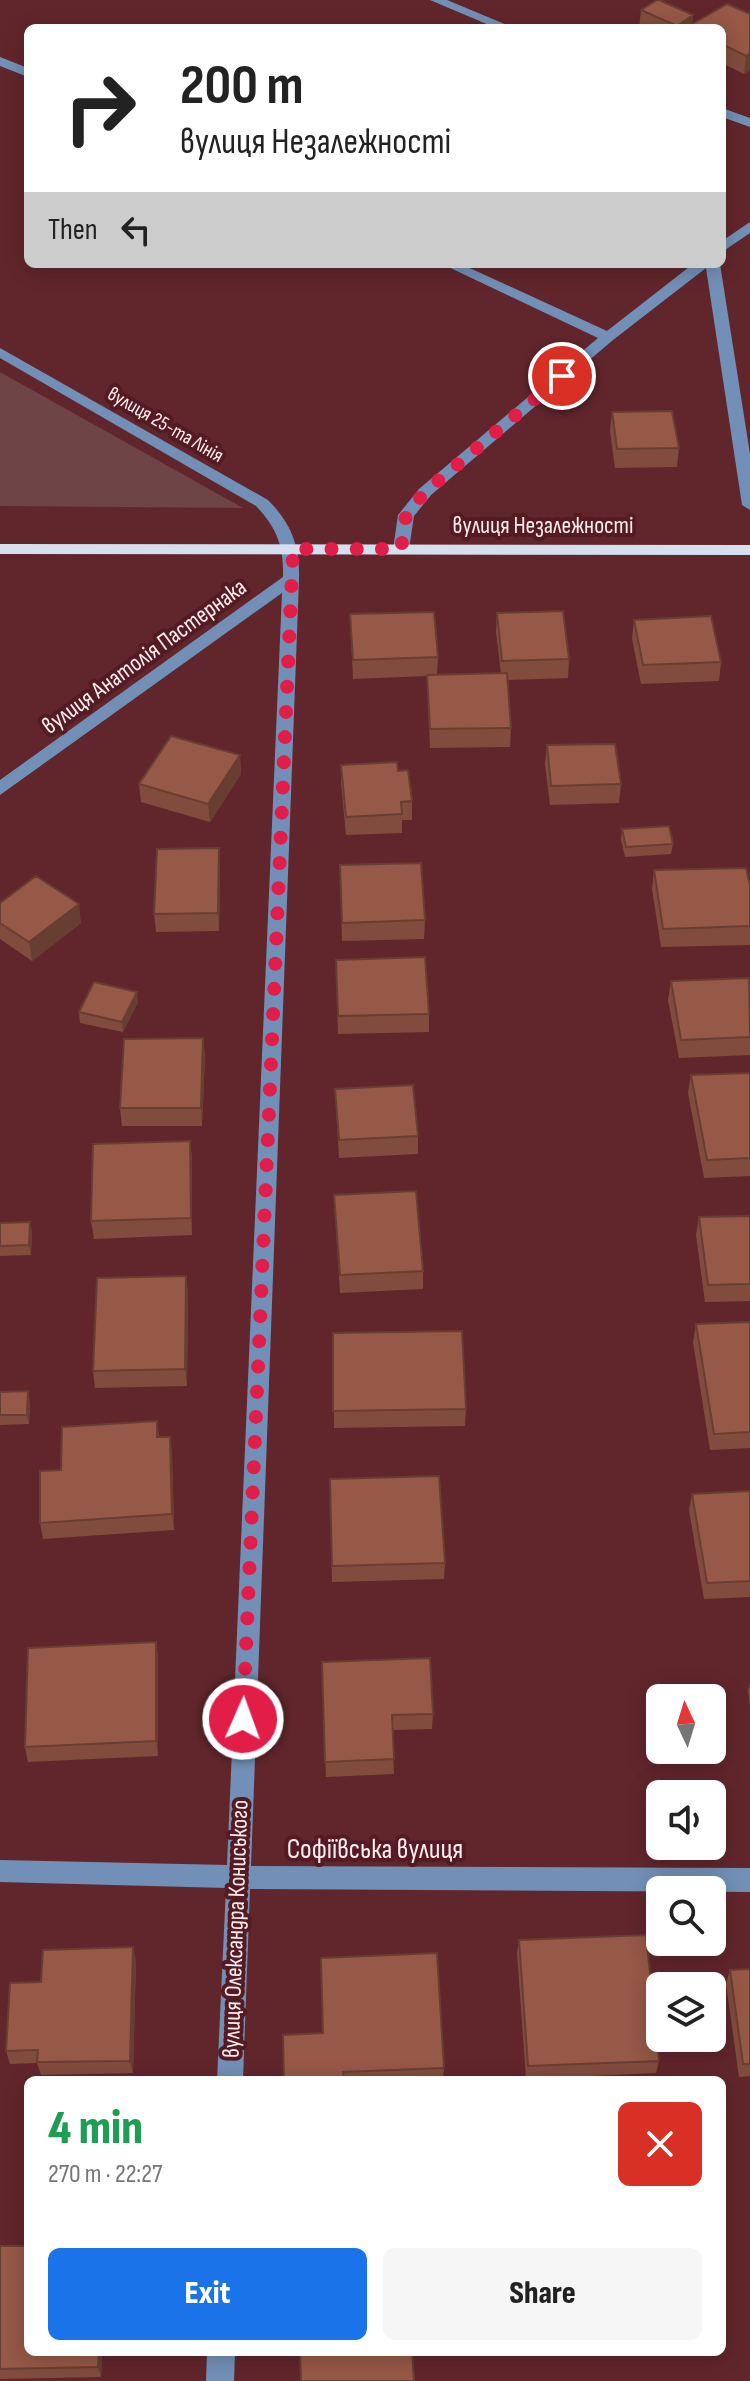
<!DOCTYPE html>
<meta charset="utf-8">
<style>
:root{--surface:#fff;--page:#f6f6f6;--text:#222;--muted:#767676;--accent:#1a73e8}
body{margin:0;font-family:"Sofia Sans Condensed",sans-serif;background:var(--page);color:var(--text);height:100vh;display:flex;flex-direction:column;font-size:30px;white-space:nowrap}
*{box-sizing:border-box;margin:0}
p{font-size:26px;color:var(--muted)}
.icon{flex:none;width:44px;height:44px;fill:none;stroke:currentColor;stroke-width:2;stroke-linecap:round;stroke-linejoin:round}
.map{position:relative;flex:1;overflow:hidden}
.details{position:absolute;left:24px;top:2076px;width:702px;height:280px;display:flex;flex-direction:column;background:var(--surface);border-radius:12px;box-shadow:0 4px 20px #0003}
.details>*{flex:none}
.guide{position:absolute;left:24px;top:24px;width:702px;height:244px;border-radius:12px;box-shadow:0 4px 20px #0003;background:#fff;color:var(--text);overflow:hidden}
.needle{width:52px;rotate:356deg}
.fabs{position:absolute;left:646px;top:1684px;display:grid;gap:16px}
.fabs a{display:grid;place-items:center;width:80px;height:80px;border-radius:12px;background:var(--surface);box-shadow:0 4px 20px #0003;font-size:40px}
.pin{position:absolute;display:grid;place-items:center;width:68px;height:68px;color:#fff;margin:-34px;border:4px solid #fff;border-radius:50%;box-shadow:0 2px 8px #0007}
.me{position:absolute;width:88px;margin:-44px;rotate:2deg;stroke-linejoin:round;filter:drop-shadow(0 0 6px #0008)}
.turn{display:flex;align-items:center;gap:28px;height:168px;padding:0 24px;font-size:36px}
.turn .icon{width:104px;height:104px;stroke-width:2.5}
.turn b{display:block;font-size:56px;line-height:68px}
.then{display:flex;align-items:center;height:76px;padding:0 24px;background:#0003;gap:16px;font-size:30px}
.round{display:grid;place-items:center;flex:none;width:84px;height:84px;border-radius:12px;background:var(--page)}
.summary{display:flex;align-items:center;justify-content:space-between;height:136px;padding:0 24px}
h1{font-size:48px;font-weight:800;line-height:60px;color:#1e9e55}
.button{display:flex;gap:16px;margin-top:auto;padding:16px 24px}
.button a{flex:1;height:92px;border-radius:12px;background:var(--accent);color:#fff;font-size:32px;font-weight:800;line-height:92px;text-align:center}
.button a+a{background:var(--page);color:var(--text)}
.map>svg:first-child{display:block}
.green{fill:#6e4446}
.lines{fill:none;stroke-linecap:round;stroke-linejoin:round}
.minor{fill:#7290b7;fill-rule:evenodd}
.major{fill:#d4e0f0;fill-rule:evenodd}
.wall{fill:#814c3d}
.shaded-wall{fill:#693e32}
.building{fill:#965847;stroke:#693e32;stroke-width:2}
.route{stroke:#e11d48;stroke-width:14;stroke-dasharray:0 25.2}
.labels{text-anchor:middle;stroke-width:8;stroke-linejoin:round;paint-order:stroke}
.far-street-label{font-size:20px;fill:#feeeef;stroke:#551b22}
.street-label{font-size:24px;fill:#feeeef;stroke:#551b22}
.near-street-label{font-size:28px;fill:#feeeef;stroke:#551b22}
</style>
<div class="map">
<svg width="750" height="2381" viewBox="0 0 750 2381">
<rect width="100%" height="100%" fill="#61262c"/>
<path class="green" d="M0,372L243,508L0,506Z"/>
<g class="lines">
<path class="minor" d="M430,0H447L514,28H496Z
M0,57L28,68V77L0,66Z
M722,108L750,118V127L722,117Z
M750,222V233L722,252V241Z
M442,264H461L607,331L693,264H720L750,454V510L742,505L706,268L613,340L431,495L414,516L409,549L407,553H395L393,549L398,515L419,489L598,338Z
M0,348L268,500C291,523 300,546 299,579L251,1866L750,1868V1892L250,1889L243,2080H217L226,1888L0,1882V1860L227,1865L282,593L0,795V780L283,577C284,547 277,528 256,506L0,358Z
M207,2352H235L234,2381H206Z"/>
<path class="major" d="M0,544L750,545V555L0,554Z"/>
</g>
<path class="wall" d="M641,10L693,15L692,24L750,14V70L744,74L722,63V28H639Z
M612,412L679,448L677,467L615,468L610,431Z
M497,613L569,659L568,678L508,680L511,728L510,747L430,748L427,676L353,679L350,614L438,657L437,674H501L496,632Z
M634,620L721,662L719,681L641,684L632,639Z
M547,745L621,784L619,803L550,805L545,764Z
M240,755L241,774L210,822L141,802L139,784Z
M341,765L398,771L412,801V820H402V833L346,835L341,783Z
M622,829L673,844L671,854L625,857L621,839Z
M340,865L425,920L424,939L342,941Z
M220,867L219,931L156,932L154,914Z
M654,870L750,886V945L661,947L652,889Z
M0,903L81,923L32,961L0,939Z
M336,960L429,1014V1032L338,1034Z
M671,981L750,983V1055L679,1058L668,1000Z
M138,1002L123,1032L80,1023L79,1012Z
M203,1038L205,1057L202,1126H122L120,1108Z
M750,1073V1176L704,1178L688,1093L691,1075Z
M335,1089L418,1136V1154L339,1158Z
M190,1141L192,1159V1235L94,1239L91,1221Z
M334,1195L423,1271V1289L340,1293Z
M750,1216V1301L705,1302L696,1235L699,1217Z
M0,1223L32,1231L31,1255L0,1256Z
M186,1276L188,1294L187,1386L95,1388L93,1371Z
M750,1322V1448L710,1450L693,1342L696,1324Z
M333,1333L466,1409L465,1426L334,1428Z
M0,1392L30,1401L29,1424L0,1425Z
M157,1421L159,1437L172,1453L174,1530L43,1539L40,1523L61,1470Z
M330,1479L445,1563L444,1579L332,1582Z
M750,1491V1597L704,1599L689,1510L692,1494Z
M156,1642L158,1657V1756L28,1762L25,1747Z
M322,1662L433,1714L432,1729L392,1730L394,1774L326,1777Z
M750,1683V1706L748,1690Z
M519,1940L659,2061L656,2073L526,2079L517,1953Z
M136,1961L133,2073L41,2075L37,2063L10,2064L6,2051L41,1982Z
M750,1969V2076L739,2077L726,1984L730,1970Z
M283,2035L444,2068L443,2080H284Z
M0,2246L28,2352H102L101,2377L0,2379Z"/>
<path class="shaded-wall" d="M693,15L692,28H677V26Z
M750,53V70L744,74L746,56Z
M240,755L241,774L210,822L208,804Z
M219,848L220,867L219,931L218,913Z
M79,904L81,923L32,961L29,942Z
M137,992L138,1002L123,1032L122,1022Z
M203,1038L205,1057L202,1126L201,1108Z
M190,1141L192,1159V1235L191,1218Z
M30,1222L32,1231L31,1255L29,1245Z
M186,1276L188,1294L187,1386L185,1369Z
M28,1391L30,1401L29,1424L27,1415Z
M170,1437L172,1453L174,1530L172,1514Z
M156,1642L158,1657V1756L156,1741Z
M133,1947L136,1961L133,2073L130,2061Z
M99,2352H102L101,2377L98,2367Z"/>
<path class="building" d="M657,0H659L693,15L677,26L641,10Z
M727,4L750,14V53L746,56L722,44V28L687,27Z
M672,411L679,448L617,449L612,412Z
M563,611L569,659L502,661L497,613Z
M434,612L438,657L353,660L350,614Z
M711,616L721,662L643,665L634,620Z
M507,673L511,728L430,729L427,675Z
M171,736L240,755L208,804L139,784Z
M615,744L621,784L551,786L547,745Z
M397,762L398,771L408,770L412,801L401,802L402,814L346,817L341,765Z
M669,826L673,844L626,847L622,829Z
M219,848L218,913L154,914L157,849Z
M421,863L425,920L342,923L340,865Z
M746,868L750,886V926L663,929L654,870Z
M36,876L79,904L29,942L0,923V903Z
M425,957L429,1014L338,1016L336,960Z
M749,978L750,1037L681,1040L671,981Z
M94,982L137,992L122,1022L79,1012Z
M203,1038L201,1108H120L124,1039Z
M750,1073V1158L707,1160L691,1075Z
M413,1085L418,1136L339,1140L335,1089Z
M190,1141L191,1218L91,1221L93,1144Z
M416,1191L423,1271L340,1275L334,1195Z
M750,1216V1284L708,1285L699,1217Z
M30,1222L29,1245L0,1246V1223Z
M186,1276L185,1369L93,1371L97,1278Z
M750,1322V1432L714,1434L696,1324Z
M462,1331L466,1409L333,1411V1333Z
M28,1391L27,1415H0V1392Z
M157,1421V1437H170L172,1514L40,1523V1471L61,1470L62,1427Z
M439,1476L445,1563L332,1566L330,1479Z
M750,1491V1581L707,1583L692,1494Z
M156,1642V1741L25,1747L28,1648Z
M430,1658L433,1714L392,1715L394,1759L325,1762L322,1662Z
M646,1935L659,2061L528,2066L519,1940Z
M133,1947L130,2061L37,2062L38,2050L6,2051L10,1983L41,1982L43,1950Z
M437,1953L444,2068L343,2072L344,2080H284L283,2035L323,2033L321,1958Z
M750,1969V2064H743L730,1970Z
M0,2246H28V2352H99L98,2367L0,2369Z
M300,2352H412L414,2381H301Z"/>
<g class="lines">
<path class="route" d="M243,1719L293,549H401L406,515L425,492L562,376"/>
</g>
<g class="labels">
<g class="far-street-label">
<text transform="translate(166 424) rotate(30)" y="7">вулиця 25-та Лінія</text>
</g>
<g class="street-label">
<text x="543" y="533">вулиця Незалежності</text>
<text transform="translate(144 656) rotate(-36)" y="8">вулиця Анатолія Пастернака</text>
<text transform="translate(235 1929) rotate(-88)" y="8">вулиця Олександра Кониського</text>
</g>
<g class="near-street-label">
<text x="375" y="1858">Софіївська вулиця</text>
</g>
</g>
</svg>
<div class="fabs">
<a><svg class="needle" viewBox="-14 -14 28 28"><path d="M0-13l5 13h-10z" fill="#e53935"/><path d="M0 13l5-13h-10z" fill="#767676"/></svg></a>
<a><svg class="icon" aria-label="sound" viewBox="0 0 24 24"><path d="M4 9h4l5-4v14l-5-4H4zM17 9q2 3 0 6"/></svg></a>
<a><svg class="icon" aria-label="search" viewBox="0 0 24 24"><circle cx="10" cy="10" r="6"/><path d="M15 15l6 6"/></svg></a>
<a><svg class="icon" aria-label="layers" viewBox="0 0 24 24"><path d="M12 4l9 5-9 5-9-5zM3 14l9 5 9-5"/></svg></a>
</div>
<div class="pin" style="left:562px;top:376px;background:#d93025"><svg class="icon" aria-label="arrive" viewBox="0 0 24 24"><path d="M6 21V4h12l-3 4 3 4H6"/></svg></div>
<svg class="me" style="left:243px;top:1719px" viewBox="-20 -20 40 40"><circle r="17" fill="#e11d48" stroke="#fff" stroke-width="3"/><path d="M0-11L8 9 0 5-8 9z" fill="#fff"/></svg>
<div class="guide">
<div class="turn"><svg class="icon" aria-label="right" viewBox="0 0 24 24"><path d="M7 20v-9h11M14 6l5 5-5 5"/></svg><div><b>200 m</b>вулиця Незалежності</div></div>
<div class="then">Then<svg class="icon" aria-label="left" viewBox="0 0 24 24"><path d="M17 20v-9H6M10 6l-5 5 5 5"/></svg></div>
</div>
<section class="details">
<div class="summary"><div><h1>4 min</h1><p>270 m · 22:27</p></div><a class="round" style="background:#d93025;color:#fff"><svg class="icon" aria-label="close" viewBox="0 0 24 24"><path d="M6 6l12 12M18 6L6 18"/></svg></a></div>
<div class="button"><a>Exit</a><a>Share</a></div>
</section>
</div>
